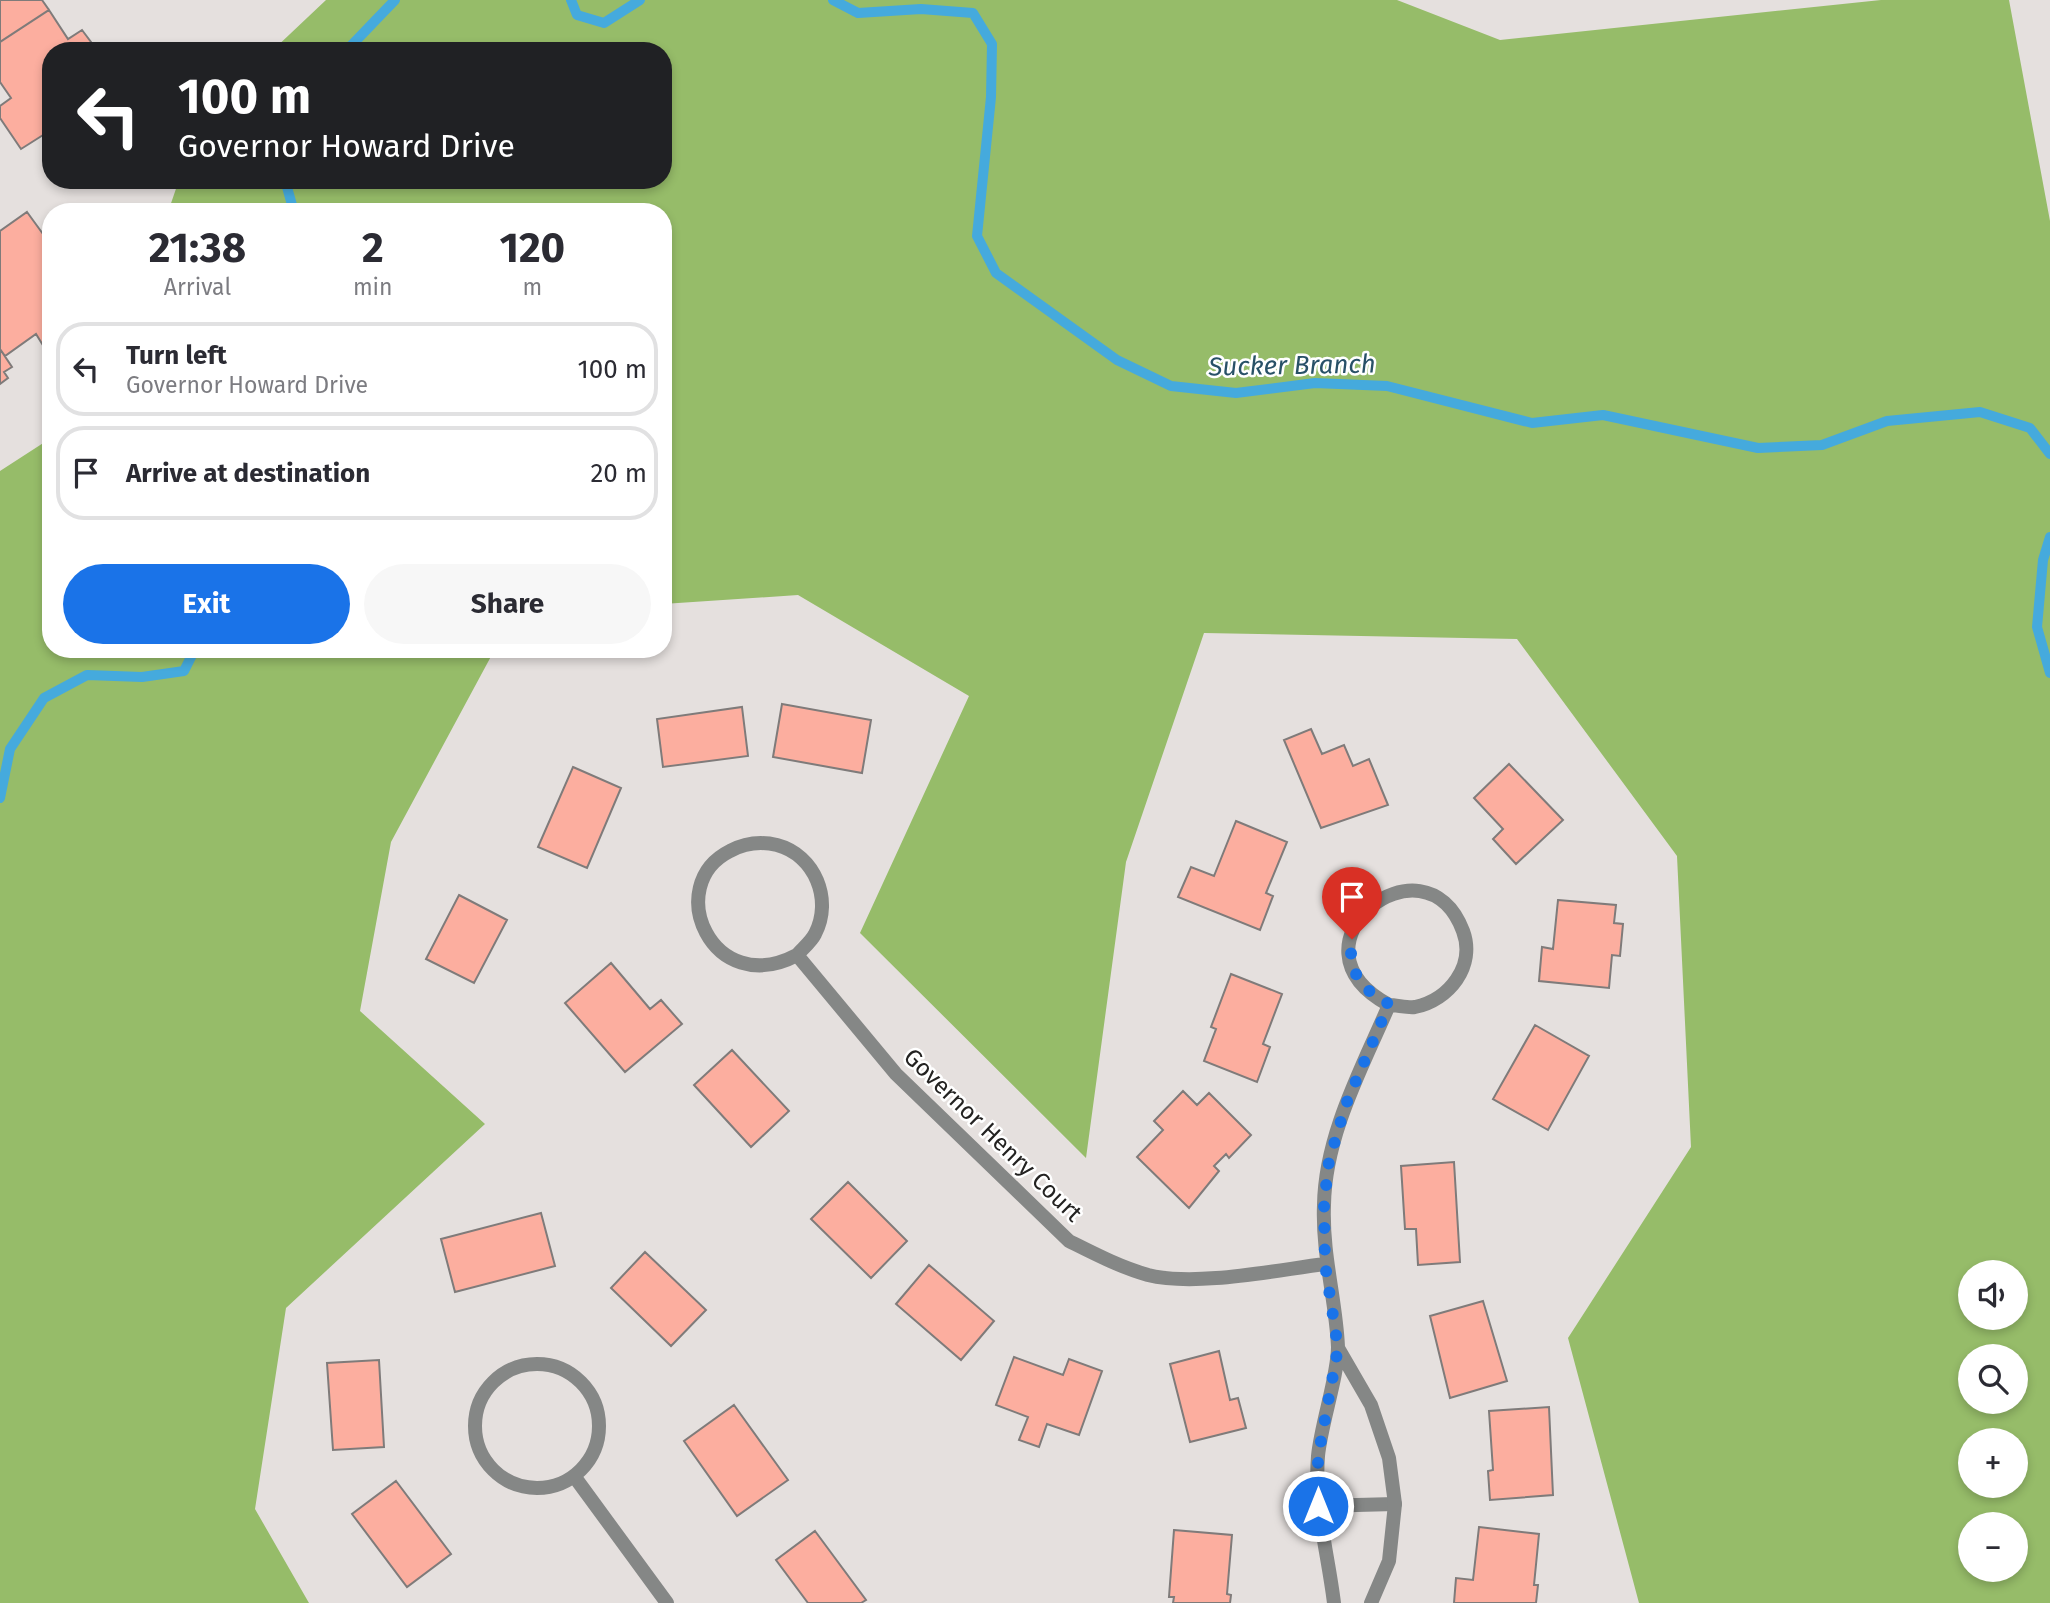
<!DOCTYPE html>
<meta charset="utf-8">
<style>
:root{--surface:#fff;--page:#f7f7f7;--text:#2b2b33;--muted:#7c7c81;--line:#e1e1e2;--accent:#1a73e8}
body{margin:0;font-family:"Fira Sans",sans-serif;background:var(--page);color:var(--text);height:100vh;display:flex;flex-direction:column;font-size:26px;white-space:nowrap}
*{box-sizing:border-box;margin:0}
p{font-size:23px;color:var(--muted)}
.icon{flex:none;width:38px;height:38px;fill:none;stroke:currentColor;stroke-width:2;stroke-linecap:round;stroke-linejoin:round}
.map{position:relative;flex:1;overflow:hidden}
.side{position:absolute;left:42px;top:203px;width:630px;height:455px;display:flex;flex-direction:column;background:var(--surface);border-radius:28px;box-shadow:0 4px 10px #0003}
.side>*{flex:none}
.guide{position:absolute;left:42px;top:42px;width:630px;height:147px;border-radius:28px;box-shadow:0 4px 10px #0003;background:#202124;color:#fff;overflow:hidden}
.tools{position:absolute;left:1958px;top:1260px;display:grid;gap:14px}
.tools a{display:grid;place-items:center;width:70px;height:70px;border-radius:50%;background:var(--surface);box-shadow:0 4px 10px #0003;font-size:35px}
.pin{position:absolute;display:grid;place-items:center;width:60px;height:60px;color:#fff;margin:-72px -30px;border-radius:50% 50% 50% 0;rotate:-45deg;box-shadow:0 0 7px #0007}
.pin .icon{rotate:45deg}
.me{position:absolute;width:77px;margin:-38px;rotate:0deg;stroke-linejoin:round;filter:drop-shadow(0 0 5px #0008)}
.turn{display:flex;align-items:center;gap:24px;height:147px;padding:0 21px;font-size:32px}
.turn .icon{width:91px;height:91px;stroke-width:2.5}
.turn b{display:block;font-size:49px;line-height:60px}
.eta{display:flex;justify-content:space-evenly;align-items:center;height:119px;text-align:center}
.eta b{font-size:42px;font-weight:700;line-height:49px}
.action{display:flex;gap:14px;margin-top:auto;padding:14px 21px}
.action a{flex:1;height:80px;border-radius:42px;background:var(--accent);color:#fff;font-size:28px;font-weight:700;line-height:80px;text-align:center}
.action a+a{background:var(--page);color:var(--text)}
ul{padding:0;list-style:none}
li{display:flex;align-items:center;gap:21px;height:94px;margin:0 14px 10px;padding:0 7px;border:4px solid var(--line);border-radius:28px}
li div{flex:1}
li b{display:block;font-size:26px}
li em{font-style:normal}
.map>svg:first-child{display:block}
.forest{fill:#96bc69;fill-rule:evenodd}
.lines{fill:none;stroke-linecap:round;stroke-linejoin:round}
.stream{stroke:#45aadd;stroke-width:10}
.building{fill:#fcae9f;stroke:#7f7b7a;stroke-width:2}
.service{stroke:#858786;stroke-width:14}
.minor{stroke:#858786;stroke-width:14}
.route{stroke:#1a73e8;stroke-width:12;stroke-dasharray:0 21.6}
.labels{text-anchor:middle;stroke-width:5;stroke-linejoin:round;paint-order:stroke}
.street-label{font-size:24px;fill:#232221;stroke:#fff}
.water-label{font-size:26px;font-style:italic;fill:#285167;stroke:#fff}
</style>
<div class="map">
<svg width="2050" height="1603" viewBox="0 0 2050 1603">
<rect width="100%" height="100%" fill="#e5e0de"/>
<path class="forest" d="M326,0H1397L1500,40L1881,0H2009L2050,221V1603H1639L1568,1338L1691,1147L1677,856L1517,639L1204,633L1126,862L1086,1158L860,933L969,696L798,595L663,604V212H168L179,180H663V51H272ZM1970,1272H2016V1318H1970ZM1970,1356H2016V1402H1970ZM1970,1440H2016V1486H1970ZM1970,1524H2016V1570H1970Z
M51,438V649H495L391,842L360,1011L485,1124L286,1308L255,1509L309,1603H0V471Z"/>
<g class="lines">
<path class="stream" d="M571,0L577,15L604,23L640,0
M833,0L858,13L921,9L973,13L992,44L991,97L977,236L996,273L1117,360L1171,386L1236,393L1315,383L1387,386L1532,423L1603,415L1758,448L1822,445L1887,421L1980,412L2030,428L2050,454
M346,51L395,0
M285,180L294,212
M2050,537L2043,560L2037,627L2050,673
M0,798L10,749L44,698L87,675L142,677L184,671L195,649"/>
</g>
<path class="building" d="M0,0H42L49,10L0,42Z
M49,10L68,39L82,30L91,42L87,45L91,51H51V130L21,149L0,118V106L11,98L0,82V42Z
M27,212L51,245V343L44,347L36,334L5,356L0,349V231Z
M0,349L12,367L4,372L8,378L0,384Z
M782,704L871,720L862,773L773,757Z
M742,707L748,756L663,767L657,719Z
M1311,729L1322,754L1344,745L1353,766L1369,759L1388,805L1321,828L1284,740Z
M1509,764L1563,820L1516,864L1493,839L1503,829L1474,798Z
M573,767L621,788L587,868L538,847Z
M1236,821L1287,842L1266,893L1273,896L1260,930L1178,897L1191,867L1214,876Z
M459,895L507,920L474,983L426,959Z
M1558,900L1616,905L1614,923L1623,924L1620,956L1612,955L1609,988L1539,981L1542,947L1553,949Z
M611,963L650,1009L661,1000L682,1024L625,1072L565,1003Z
M1231,974L1282,994L1263,1044L1270,1047L1257,1082L1204,1061L1216,1029L1211,1027Z
M1535,1025L1589,1056L1548,1130L1493,1099Z
M732,1050L789,1111L751,1147L694,1085Z
M1183,1091L1197,1105L1209,1093L1251,1135L1229,1158L1226,1154L1214,1166L1219,1171L1189,1208L1137,1157L1163,1130L1154,1121Z
M1454,1162L1460,1262L1418,1265L1416,1229H1405L1401,1166Z
M848,1182L907,1241L871,1278L811,1219Z
M541,1213L555,1266L455,1292L441,1239Z
M645,1252L706,1310L671,1346L611,1288Z
M929,1265L994,1321L961,1360L896,1304Z
M1483,1301L1507,1381L1450,1398L1430,1316Z
M1219,1351L1230,1400L1238,1398L1246,1428L1190,1442L1170,1364Z
M1014,1357L1063,1375L1069,1359L1102,1371L1079,1435L1047,1424L1039,1447L1019,1440L1028,1417L996,1405Z
M379,1360L384,1447L333,1450L327,1363Z
M734,1405L788,1480L737,1516L684,1441Z
M1549,1407L1553,1495L1490,1500L1488,1471L1493,1470L1489,1411Z
M396,1481L451,1554L407,1587L352,1514Z
M1479,1527L1539,1534L1534,1585H1538L1536,1603H1454L1456,1578L1473,1580Z
M1174,1530L1232,1535L1227,1594L1231,1595L1230,1603H1173L1174,1597H1169Z
M815,1531L866,1600L861,1603H808L776,1560Z"/>
<g class="lines">
<path class="service" d="M1318,1506L1395,1504"/>
<path class="minor" d="M797,955C803,948 811,942 815,934C833,900 815,855 777,845C760,841 745,843 730,851C662,885 712,1000 797,955L896,1074L1069,1241C1095,1254 1120,1267 1148,1275C1196,1287 1276,1270 1325,1264
M1338,1348L1371,1405L1389,1458L1395,1504L1389,1561L1371,1603
M475 1426a62 62 0 1 1 124 0a62 62 0 1 1-124 0Z
M574,1476L667,1603
M1334,1603C1328,1553 1314,1507 1318,1456C1321,1424 1338,1376 1338,1347C1336,1300 1322,1255 1324,1205C1325,1135 1362,1068 1389,1005C1397,1005 1407,1008 1415,1007C1449,1000 1476,966 1463,931C1425,829 1278,945 1389,1005"/>
</g>
<g class="lines">
<path class="route" d="M1318,1506V1457L1338,1348L1325,1264L1324,1203L1329,1161L1346,1104L1389,1004C1361,990 1347,970 1352,939"/>
</g>
<g class="labels">
<g class="street-label">
<text transform="translate(993 1135) rotate(44)" y="8">Governor Henry Court</text>
</g>
<g class="water-label">
<text transform="translate(1292 365) rotate(-1)" y="9">Sucker Branch</text>
</g>
</g>
</svg>
<div class="tools">
<a><svg class="icon" aria-label="sound" viewBox="0 0 24 24"><path d="M4 9h4l5-4v14l-5-4H4zM17 9q2 3 0 6"/></svg></a>
<a><svg class="icon" aria-label="search" viewBox="0 0 24 24"><circle cx="10" cy="10" r="6"/><path d="M15 15l6 6"/></svg></a>
<a>+</a>
<a>−</a>
</div>
<div class="pin" style="left:1352px;top:939px;background:#d93025"><svg class="icon" aria-label="arrive" viewBox="0 0 24 24"><path d="M6 21V4h12l-3 4 3 4H6"/></svg></div>
<svg class="me" style="left:1318px;top:1506px" viewBox="-20 -20 40 40"><circle r="17" fill="#1a73e8" stroke="#fff" stroke-width="3"/><path d="M0-11L8 9 0 5-8 9z" fill="#fff"/></svg>
<div class="guide">
<div class="turn"><svg class="icon" aria-label="left" viewBox="0 0 24 24"><path d="M17 20v-9H6M10 6l-5 5 5 5"/></svg><div><b>100 m</b>Governor Howard Drive</div></div>
</div>
<section class="side">
<div class="eta">
<div><b>21:38</b><p>Arrival</p></div>
<div><b>2</b><p>min</p></div>
<div><b>120</b><p>m</p></div>
</div>
<ul>
<li><svg class="icon" aria-label="left" viewBox="0 0 24 24"><path d="M17 20v-9H6M10 6l-5 5 5 5"/></svg><div><b>Turn left</b><p>Governor Howard Drive</p></div><em>100 m</em></li>
<li><svg class="icon" aria-label="arrive" viewBox="0 0 24 24"><path d="M6 21V4h12l-3 4 3 4H6"/></svg><div><b>Arrive at destination</b></div><em>20 m</em></li>
</ul>
<div class="action"><a>Exit</a><a>Share</a></div>
</section>
</div>
